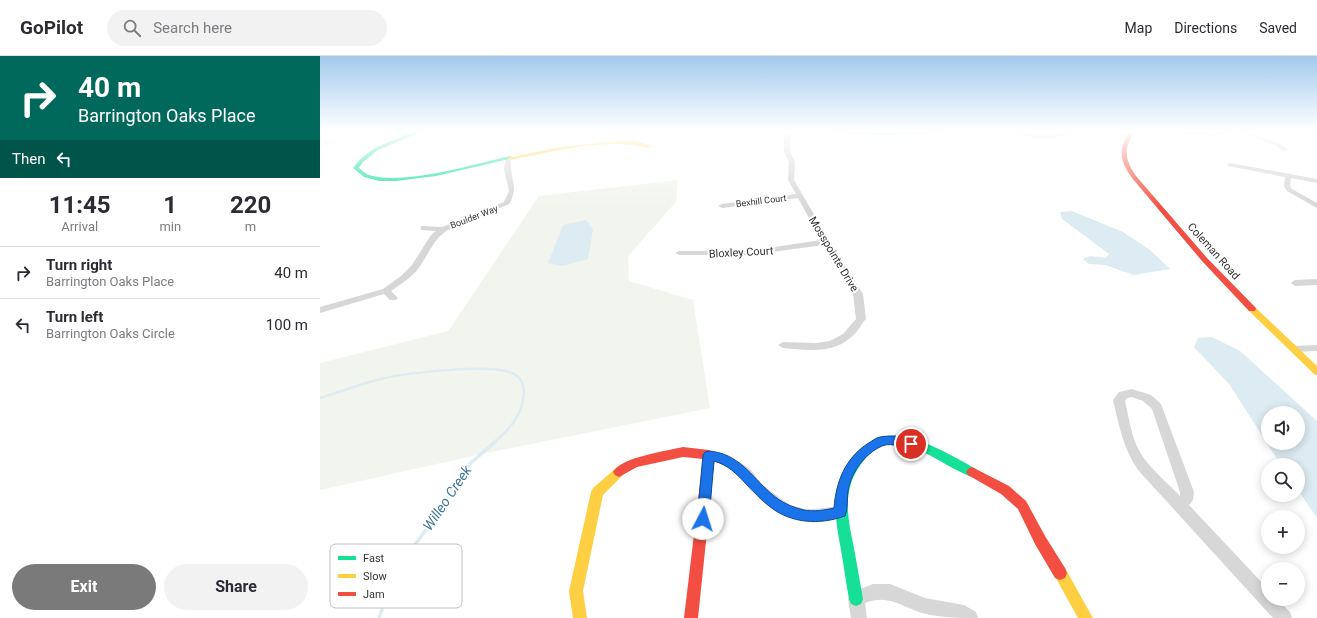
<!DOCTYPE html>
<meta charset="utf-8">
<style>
:root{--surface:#fff;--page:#f2f2f3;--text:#2b2b33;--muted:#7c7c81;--line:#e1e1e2;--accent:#7a7a7a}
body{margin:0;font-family:Roboto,sans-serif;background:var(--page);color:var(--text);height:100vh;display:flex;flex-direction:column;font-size:15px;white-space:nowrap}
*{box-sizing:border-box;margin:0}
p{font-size:13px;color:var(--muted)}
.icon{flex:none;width:22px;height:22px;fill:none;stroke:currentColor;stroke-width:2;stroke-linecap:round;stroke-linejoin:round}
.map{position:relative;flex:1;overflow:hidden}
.side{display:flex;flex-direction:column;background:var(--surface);width:320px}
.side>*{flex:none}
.banner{background:#00695c;color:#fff;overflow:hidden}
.fabs{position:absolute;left:941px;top:350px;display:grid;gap:8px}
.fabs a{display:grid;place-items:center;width:44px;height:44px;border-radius:50%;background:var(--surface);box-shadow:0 2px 10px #0003;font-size:20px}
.pin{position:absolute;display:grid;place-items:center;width:34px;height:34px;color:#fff;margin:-17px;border:2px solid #fff;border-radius:50%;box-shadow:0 1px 4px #0007}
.me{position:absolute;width:44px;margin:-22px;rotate:5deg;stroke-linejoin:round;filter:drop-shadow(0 0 3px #0008)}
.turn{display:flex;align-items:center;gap:14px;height:84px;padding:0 12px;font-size:18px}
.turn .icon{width:52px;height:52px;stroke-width:2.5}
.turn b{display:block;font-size:28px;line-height:34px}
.then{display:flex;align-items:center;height:38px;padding:0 12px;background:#0003;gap:8px;font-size:15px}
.eta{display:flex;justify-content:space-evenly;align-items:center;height:68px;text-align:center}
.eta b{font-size:24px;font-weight:700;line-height:28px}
.button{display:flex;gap:8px;margin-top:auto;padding:8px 12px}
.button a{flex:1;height:46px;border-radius:24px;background:var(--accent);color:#fff;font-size:16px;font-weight:700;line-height:46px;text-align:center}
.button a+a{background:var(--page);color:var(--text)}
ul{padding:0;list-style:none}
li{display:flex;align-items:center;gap:12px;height:52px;padding:0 12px;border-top:1px solid var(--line)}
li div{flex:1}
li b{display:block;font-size:15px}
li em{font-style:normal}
header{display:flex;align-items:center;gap:24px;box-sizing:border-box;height:56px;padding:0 20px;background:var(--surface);border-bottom:1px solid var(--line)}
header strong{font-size:19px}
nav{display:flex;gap:22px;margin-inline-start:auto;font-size:14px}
.search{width:280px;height:36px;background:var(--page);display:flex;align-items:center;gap:10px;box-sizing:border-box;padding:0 14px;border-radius:22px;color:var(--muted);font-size:15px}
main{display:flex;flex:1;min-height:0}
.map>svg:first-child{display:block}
.green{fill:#f1f5ed}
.water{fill:#ddebf3;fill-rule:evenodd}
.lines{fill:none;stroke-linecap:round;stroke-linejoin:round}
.stream-far2{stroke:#ddebf3;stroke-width:1.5}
.stream-far1{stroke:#ddebf3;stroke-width:2.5}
.stream{stroke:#ddebf3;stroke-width:3.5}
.street{fill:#d7d7d7;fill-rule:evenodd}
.fast{fill:#16e098;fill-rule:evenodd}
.slow{fill:#ffcf43;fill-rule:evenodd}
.jam{fill:#f24e42;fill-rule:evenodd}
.route{fill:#1a73e8;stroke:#114b97}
.labels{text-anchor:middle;stroke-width:4;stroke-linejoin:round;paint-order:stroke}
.far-street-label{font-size:9px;fill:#333;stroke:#fff}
.street-label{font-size:11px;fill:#333;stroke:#fff}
.near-water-label{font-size:14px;font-style:italic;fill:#3f7597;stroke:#fff}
.key{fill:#fff;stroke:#c2c2c2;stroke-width:1}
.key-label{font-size:11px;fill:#333}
</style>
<header>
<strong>GoPilot</strong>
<div class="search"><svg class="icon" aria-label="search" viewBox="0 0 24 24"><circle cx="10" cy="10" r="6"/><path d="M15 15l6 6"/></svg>Search here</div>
<nav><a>Map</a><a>Directions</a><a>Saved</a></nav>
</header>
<main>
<section class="side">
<div class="banner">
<div class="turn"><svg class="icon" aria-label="right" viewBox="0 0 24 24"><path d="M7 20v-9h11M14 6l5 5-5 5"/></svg><div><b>40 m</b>Barrington Oaks Place</div></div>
<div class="then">Then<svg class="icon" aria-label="left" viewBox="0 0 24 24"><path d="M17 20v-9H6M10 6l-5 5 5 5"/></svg></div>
</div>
<div class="eta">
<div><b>11:45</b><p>Arrival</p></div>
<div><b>1</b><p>min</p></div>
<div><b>220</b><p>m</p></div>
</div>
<ul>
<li><svg class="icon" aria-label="right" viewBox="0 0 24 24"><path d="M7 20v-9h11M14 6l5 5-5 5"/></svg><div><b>Turn right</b><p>Barrington Oaks Place</p></div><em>40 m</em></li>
<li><svg class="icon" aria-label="left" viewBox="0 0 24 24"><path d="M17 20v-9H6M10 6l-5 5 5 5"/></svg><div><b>Turn left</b><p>Barrington Oaks Circle</p></div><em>100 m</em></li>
</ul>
<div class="button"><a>Exit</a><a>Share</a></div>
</section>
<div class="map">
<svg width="997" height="562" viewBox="0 0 997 562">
<rect width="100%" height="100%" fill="#fff"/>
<path class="green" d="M358,124L356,146L308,200L309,225L373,244L390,352L157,399L0,434V307L128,275L219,140Z"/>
<path class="water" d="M752,155L803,176L830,194L850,213L814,219L785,209L769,208L763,203L770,200L786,202L789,198L742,163L740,156Z
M266,164L273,173L268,203L242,210L228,207L243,169Z
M892,281L920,295L997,365V462L978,434V409H961L909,328L874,291L878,282ZM948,357H978V387H948Z"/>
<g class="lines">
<path class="stream-far2" d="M0,89L21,84L24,81L22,78L14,75"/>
<path class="stream-far1" d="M0,342C20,336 40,328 61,323C85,317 177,306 196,319C202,323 204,331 204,337C202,360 190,373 173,387"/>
<path class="stream" d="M59,562L75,516L119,456L146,411L175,386"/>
<path class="street" d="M464,75H470V96L475,106L474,124L510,186L543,238L546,263L544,265C540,271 536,278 530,282C512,298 485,294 463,292L458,289L463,286L496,287L510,285L523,278L536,263L533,238L504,189L429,199H359L355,197L359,195H429L501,184L478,142L402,152L398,150L402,148L476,138L468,124L469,106L464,96Z
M696,75H703L725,79L753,75C739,86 710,85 696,75Z
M856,75L891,76L926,75L961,88L968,94L963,95L957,90L920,76L891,80L859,77Z
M993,75H997V77L994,76Z
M186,102L191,103C189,123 200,130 189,148L126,175C112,185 108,200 98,213C91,222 81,228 71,235L78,242L76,244H70L64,238L0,257V251L63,233L81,220L92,209L111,179L116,175L101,174V170L122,171L184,146L189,135L184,113Z
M910,107L997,123V127L971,122L970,130L972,133L997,147V152L967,135L964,130L965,121L908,110L907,109Z
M997,223V229L975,230L971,227L975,224Z
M997,289V295L973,296L968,293L973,290Z
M812,333L831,339L841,348L874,436L873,444L869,449L948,533V543H957L970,556L972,562H953L818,414C803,392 799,369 793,344L799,336ZM812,341L823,345L832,353L860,436V440C847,426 829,412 820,396C811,381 809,361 805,345L807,342Z
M389,394L409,401L423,408L432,415L441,428L470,449L485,453H495L520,450L525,452L527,456L525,460C491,473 458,462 433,437C426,431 423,422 415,416C406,409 395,406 385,403L383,399L385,395Z
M553,528H570L605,542L644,549L656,556L658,562C640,562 623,562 606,558C583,552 569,537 545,547L547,562H531L528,543L530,537Z"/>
<path class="fast" d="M98,75H104L58,94L43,106L39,112C42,114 45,118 49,119C82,130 155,108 190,100L193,102L116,120L76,125H59L44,121L33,112C49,90 74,84 98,75Z
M500,75L566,77L637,75L635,76L566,79L502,76Z
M566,380C595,377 631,399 656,413L658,416L656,419L652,421C627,412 604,391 577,388C564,387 553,393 545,403C521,431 527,459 534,492C537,509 540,526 543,543L541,548L536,550L531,548L529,543C526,527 524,511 521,494C515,462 509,431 531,403C541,391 551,384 566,380Z"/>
<path class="slow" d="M300,85H316L331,90L328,92C285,81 233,96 190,104L187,102L240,91Z
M932,250L935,251L997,310V319L994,318L929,255L928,253Z
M299,411L303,413L305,416L303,419L283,439L263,535L267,562H253L249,535L271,436L273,432L295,413Z
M740,510L745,512L773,562H758L733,517L735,512Z"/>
<path class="jam" d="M810,75H814C804,94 804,102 816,120L887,202L935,251L936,253L935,255H929L882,205L812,122C799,103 798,94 810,75Z
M363,391L389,394L393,396L395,399L378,562H364L383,403L363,401L317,411L299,421L295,419L293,416C301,401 347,395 363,391Z
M652,411L689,430L706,445L725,480L745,512L747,517L745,522L740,524L735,522L715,488L698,453L681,438L648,419L646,416L648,413Z"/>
</g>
<linearGradient id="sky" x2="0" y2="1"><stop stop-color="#a3caec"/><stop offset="0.49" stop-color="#fff"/><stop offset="1" stop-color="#fff" stop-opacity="0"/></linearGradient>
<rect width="997" height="153" fill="url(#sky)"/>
<path class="route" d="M576,380L595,385L597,388L595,391C585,395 573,385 562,390C544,398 531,417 528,435C527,444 528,452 525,460C500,469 471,468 449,450C441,444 434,435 426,428C417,418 408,409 394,405L389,463L388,467L383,468L378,467L377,463L383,399L385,396C390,394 395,396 400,397C425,404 437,428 458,443C465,448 475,452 484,454C494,456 505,454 514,452C516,426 525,403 547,388C551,386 555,382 560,381C565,380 571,380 576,380Z"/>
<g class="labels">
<g class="far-street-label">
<text transform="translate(441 145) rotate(-7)" y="3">Bexhill Court</text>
<text transform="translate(154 161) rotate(-21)" y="3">Boulder Way</text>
</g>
<g class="street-label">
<text transform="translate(894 195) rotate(48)" y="4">Coleman Road</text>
<text transform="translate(421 196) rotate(-3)" y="4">Bloxley Court</text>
<text transform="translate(514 198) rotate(59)" y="4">Mosspointe Drive</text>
</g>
<g class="near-water-label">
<text transform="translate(127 442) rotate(-56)" y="5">Willeo Creek</text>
</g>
</g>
<rect x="10" y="488" width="132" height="64" rx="6" class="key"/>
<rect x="18" y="500" width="18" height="4" fill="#16e098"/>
<rect x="18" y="518" width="18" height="4" fill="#ffcf43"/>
<rect x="18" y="536" width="18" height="4" fill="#f24e42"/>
<g class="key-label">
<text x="43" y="506">Fast</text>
<text x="43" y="524">Slow</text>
<text x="43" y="542">Jam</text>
</g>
</svg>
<div class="fabs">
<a><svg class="icon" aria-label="sound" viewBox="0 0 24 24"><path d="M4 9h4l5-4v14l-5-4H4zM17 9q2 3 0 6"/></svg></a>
<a><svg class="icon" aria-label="search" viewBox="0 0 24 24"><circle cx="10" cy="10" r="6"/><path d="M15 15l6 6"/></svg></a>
<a>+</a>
<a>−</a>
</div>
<div class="pin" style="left:591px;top:388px;background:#d93025"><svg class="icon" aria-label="arrive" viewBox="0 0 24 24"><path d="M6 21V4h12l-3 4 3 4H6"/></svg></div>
<svg class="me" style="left:383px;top:463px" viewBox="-20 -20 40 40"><circle r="19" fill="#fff"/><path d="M0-13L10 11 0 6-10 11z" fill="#1a73e8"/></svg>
</div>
</main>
